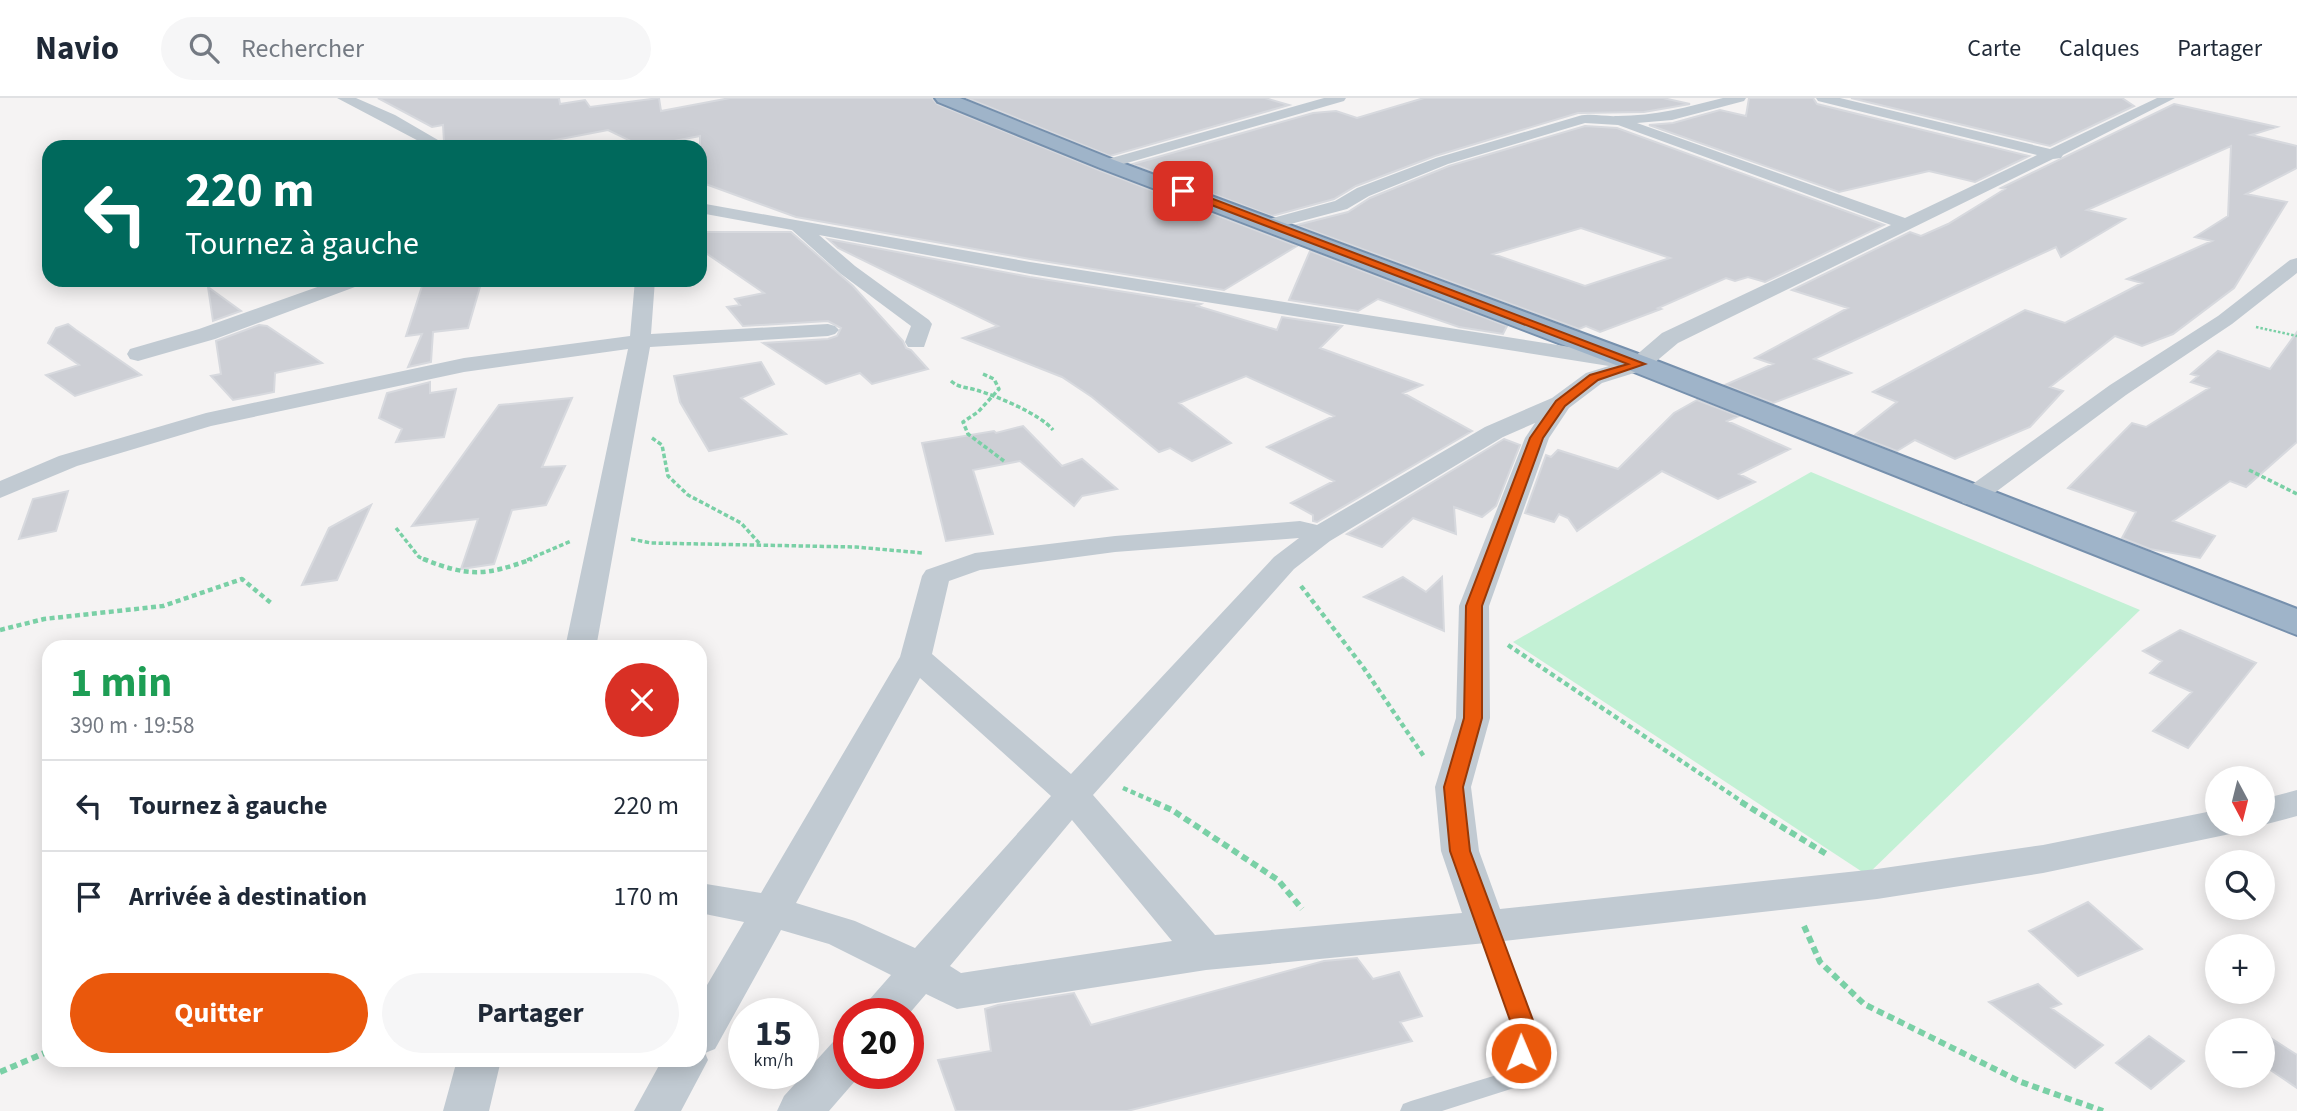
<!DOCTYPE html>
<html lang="fr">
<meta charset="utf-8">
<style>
:root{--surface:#fff;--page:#f6f6f7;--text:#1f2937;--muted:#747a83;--line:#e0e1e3;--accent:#ea580c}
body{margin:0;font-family:"Source Sans 3",sans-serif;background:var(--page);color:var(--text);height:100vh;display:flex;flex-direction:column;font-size:26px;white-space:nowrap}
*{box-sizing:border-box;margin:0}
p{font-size:23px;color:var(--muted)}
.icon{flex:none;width:38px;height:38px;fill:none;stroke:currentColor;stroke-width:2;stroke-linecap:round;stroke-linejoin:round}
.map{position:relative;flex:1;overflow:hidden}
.sheet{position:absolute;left:42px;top:542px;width:665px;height:427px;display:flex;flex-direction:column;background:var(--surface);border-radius:21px;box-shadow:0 4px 18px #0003}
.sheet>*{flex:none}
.banner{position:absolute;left:42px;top:42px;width:665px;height:147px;border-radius:21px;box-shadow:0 4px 18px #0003;background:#00695c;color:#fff;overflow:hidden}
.needle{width:46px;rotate:173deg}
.fabs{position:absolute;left:2205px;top:668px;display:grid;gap:14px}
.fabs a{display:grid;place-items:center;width:70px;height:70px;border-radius:50%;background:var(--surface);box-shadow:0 4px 18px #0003;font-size:35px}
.speed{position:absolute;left:728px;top:900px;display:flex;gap:14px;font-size:35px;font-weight:700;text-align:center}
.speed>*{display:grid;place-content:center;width:91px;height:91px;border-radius:50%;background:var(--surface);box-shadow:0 4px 18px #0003;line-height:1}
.speed small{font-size:18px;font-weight:400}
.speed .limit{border:10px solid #d22;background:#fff;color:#111}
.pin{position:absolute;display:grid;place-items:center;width:60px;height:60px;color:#fff;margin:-30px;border-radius:14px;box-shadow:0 4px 10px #0006}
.me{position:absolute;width:77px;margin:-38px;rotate:359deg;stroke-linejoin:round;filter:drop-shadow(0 0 5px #0008)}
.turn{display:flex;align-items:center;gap:24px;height:147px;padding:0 28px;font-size:32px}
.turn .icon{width:91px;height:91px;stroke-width:2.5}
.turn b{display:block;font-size:49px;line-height:60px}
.round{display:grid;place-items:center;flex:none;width:74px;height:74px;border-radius:37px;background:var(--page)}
.head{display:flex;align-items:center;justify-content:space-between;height:119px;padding:0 28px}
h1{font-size:42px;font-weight:700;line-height:52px;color:#1e9e55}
.primary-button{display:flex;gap:14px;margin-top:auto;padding:14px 28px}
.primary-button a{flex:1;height:80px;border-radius:42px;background:var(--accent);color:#fff;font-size:28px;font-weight:700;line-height:80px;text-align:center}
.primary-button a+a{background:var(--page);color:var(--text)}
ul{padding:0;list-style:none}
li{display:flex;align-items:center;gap:21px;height:91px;padding:0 28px;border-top:2px solid var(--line)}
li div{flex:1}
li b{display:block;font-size:26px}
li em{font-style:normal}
header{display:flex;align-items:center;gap:42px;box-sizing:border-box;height:98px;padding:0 35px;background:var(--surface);border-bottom:2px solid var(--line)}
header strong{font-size:33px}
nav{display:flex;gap:38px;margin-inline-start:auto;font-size:24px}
.search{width:490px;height:63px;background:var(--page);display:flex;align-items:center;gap:18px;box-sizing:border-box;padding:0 24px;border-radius:38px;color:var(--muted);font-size:26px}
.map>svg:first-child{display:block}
.green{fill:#c3f1d5}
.building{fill:#cdcfd5;stroke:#d7d9de;stroke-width:2;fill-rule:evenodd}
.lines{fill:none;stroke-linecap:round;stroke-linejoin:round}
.trunk-casing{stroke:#7690ad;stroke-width:4}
.path-far3{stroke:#7ad0a6;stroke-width:2.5;stroke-dasharray:2.5 2;stroke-linecap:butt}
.path-far2{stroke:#7ad0a6;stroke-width:3.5;stroke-dasharray:4.5 2.5;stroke-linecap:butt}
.path-far1{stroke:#7ad0a6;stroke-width:4.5;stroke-dasharray:5 3.5;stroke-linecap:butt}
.path{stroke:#7ad0a6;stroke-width:6;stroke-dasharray:7 4.5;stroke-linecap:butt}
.service{fill:#c1cad2;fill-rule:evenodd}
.minor{fill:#c1cad2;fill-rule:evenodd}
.trunk{fill:#9fb4c9;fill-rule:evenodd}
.route{fill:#ea580c;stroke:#983908;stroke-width:2}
</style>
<header>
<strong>Navio</strong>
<div class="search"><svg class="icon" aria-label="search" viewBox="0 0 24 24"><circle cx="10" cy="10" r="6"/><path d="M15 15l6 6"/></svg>Rechercher</div>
<nav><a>Carte</a><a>Calques</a><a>Partager</a></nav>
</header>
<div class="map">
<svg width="2297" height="1013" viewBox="0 0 2297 1013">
<rect width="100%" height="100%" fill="#f5f3f3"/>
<path class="green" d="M1811,374L2140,512L1867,777L1513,544Z"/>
<path class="building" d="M378,0H559L560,6L585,2L590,9L659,0L661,13L730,0H932L937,6L1099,72L1297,148L1224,192L1030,161L796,119L700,84V38L643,49L608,32L545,44L550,49H452L444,43L443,27L432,29Z
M967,0H1265L1289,7L1110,58Z
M1424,0H1663L1690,6L1644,14L1578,15L1435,58L1356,88L1334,101L1272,118L1133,66L1313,15L1336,13L1357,20Z
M1749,0H1813L1817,6L2029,58L1975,84L1929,73L1839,94L1649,27L1673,25L1720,12L1746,18Z
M1851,0H2122L2134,8L2050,48Z
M2174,6L2277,29L2251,37L2297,48V70L2246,96L2287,104L2234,190L2173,236L2142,248L2115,238L2050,289L2063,293L2030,329L1955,361L1915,342L1897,353L1855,337L1897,304L1873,294L2025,212L2065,225L2142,185L2127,181L2212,143L2195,139L2228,118L2231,48L2087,112L2125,121L2061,159L2056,149L1814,261L1851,275L1773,305L1725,287L1773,266L1755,260L1848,210L1792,192L1910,134L1921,138L1948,126L2005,91L2001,90Z
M1585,28L1617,30L1884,127L1765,184L1748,179L1735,183L1726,180L1658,210L1661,211L1600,234L1586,228L1579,231L1297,127L1348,114L1370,100L1449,68ZM1581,130L1670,160L1585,188L1493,156Z
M700,134H791L853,188L903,243L906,250L911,252L928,271L872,286L860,275L826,286L763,245L828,241L837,238L841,230L828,223L743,228L727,209L740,207L735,201L764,195L700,151Z
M828,141L1030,179L1201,206L1197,208L1277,232L1282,219L1342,228L1320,250L1422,287L1403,295L1472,333L1317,424L1313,423V417L1291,405L1334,383L1267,349L1334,318L1246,278L1179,305L1231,345L1192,363L1170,350L1159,354L1092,299L1062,279L963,240L998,228L838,150Z
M1310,153L1507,228L1503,236L1459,229L1378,201L1358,213L1289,202Z
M424,182H482L468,230L433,234L431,264L408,269L422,236L406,238Z
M208,189L241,213L213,223Z
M68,226L76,232L141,277L75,298L46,277L79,267L48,245L56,230Z
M259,227L267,228L322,265L275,275L274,294L233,302L211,278L221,276L216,243Z
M2297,234V344L2246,389L2230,383L2173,423L2215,438L2200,460L2150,451L2122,440L2136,414L2068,390L2132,325L2146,329L2209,290L2191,284L2198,278L2191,276L2218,253L2270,271Z
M761,264L774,286L741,300L786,336L709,353L680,304L674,278Z
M430,284V295L456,291L444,339L396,344L402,331L379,320L387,295Z
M572,300L542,369L565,368L546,407L512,412L494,466L461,471L478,421L412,428L499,307Z
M1697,302L1739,318L1727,323L1790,351L1739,376L1755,384L1718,401L1662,373L1577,433L1568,420L1559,416L1554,424L1525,415L1546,357L1551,359L1558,352L1618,371L1674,315Z
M1023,328L1062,368L1082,361L1117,391L1082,398L1074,408L1020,363L973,372L993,436L946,443L922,345L994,333L996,335Z
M1504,341L1520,347L1496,408L1482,419L1454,409L1456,436L1413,420L1382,449L1347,436Z
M68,393L56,433L19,441L33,401Z
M371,407L337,482L302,487L329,430Z
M1403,479L1426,494L1442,479L1444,533L1364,499Z
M2180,532L2256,565L2188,650L2153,633L2192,594L2150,575L2162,563L2143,553Z
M2088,804L2142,851L2078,878L2029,833Z
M1357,860L1373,881L1399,874L1422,918L1400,924L1412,943L1127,1013H956L938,962L991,953L985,911L998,907L1074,895L1091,927L1324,863Z
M2038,886L2061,906L2051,910L2103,947L2075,970L1989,904Z
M2263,935L2297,957V990L2263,967Z
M2149,938L2184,963L2151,991L2116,965Z"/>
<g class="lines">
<g class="trunk-casing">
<path id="trunk" d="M935,0H960L1114,62L1649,260L2297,511V537L1629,272L1100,70L938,4Z"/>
</g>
<path class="path-far3" d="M93,182L142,185L186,182
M2256,229L2297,238"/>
<path class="path-far2" d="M983,276L994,281L999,291L978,314L963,324L968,336L1004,363
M951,283C959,290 966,289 976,292C997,298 1040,316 1053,332
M652,340L662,347L668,378L688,397L741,425L760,446
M2249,372L2297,396
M396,430L419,459L428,462
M631,441L651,445L856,449L923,455
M527,462L571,443"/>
<path class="path-far1" d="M423,461C469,479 485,478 532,461
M1301,488L1363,569L1425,660
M0,532L44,521L163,508L242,481L271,505
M1508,547L1744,705
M1123,690L1157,705"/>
<path class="path" d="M1154,704L1172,712L1278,782L1302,811
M1741,704L1828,757
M1804,828L1820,864L1864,906L2021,984L2103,1013
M0,974L49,953"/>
<path class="service" d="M1486,821L1493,824L1495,829L1532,925L1531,955L1514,990L1442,1013H1400L1403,1006L1411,1003L1500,976L1511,954L1512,925L1477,829L1479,824Z"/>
<path class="minor" d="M337,0H356L395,17L450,49H430Z
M1324,0H1346L1344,3L1113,69L1107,71L1099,66L1101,63Z
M1723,0H1746L1744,3L1672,22L1637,25L1905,120L2037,57L1818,3L1816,0H1840L2050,51L2157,0H2175L2063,57L2061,60L2053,61L1678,245L1647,271L1602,285L1569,310L1549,340L1489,508L1490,620L1471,689L1479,753L1500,811L1877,771L2043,747L2217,712V726H2235L2230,736L2043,775L1877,801L1486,845L1206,872L957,911L926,896L908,917L863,915L869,902L891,877L829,846L781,832L715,951L705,955L708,962L681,1013H634L662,962H700V899L744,824L700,815V785L761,795L900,559L922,478L926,472L975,455L1115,438L1300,423L1317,427L1485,329L1552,300L1586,275L1609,268L1030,176L819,137L855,168L929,222L932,226L924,249H908L905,244L911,228L841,176L792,132L700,115V105L1030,164L1634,259L1662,235L1891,127L1618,27L1585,25L1448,66L1369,98L1347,111L1268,132L1259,127L1262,123L1335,103L1357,90L1436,60L1579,18C1593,15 1604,19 1618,18C1654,18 1688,9 1723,0ZM1535,325L1525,340L1459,508L1456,620L1435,689L1441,753L1462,815L1215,837L1093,697L1294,471L1330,443L1503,339ZM1299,440L1274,459L1071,676L932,556L949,483L980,472L1115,454ZM920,580L1051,698L915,850L855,823L796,805ZM1072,722L1172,843L961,875L950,868Z
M2297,160V175L2232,226L2126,297L1981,405L1972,407L1963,405L1959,399L1963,393L2110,287L2218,218L2290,162Z
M337,182H366L363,186L215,241L138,263L130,261L127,256L130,251L199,231Z
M635,182H655L651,236L828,226L835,228L839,232L835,236L828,238L650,249L596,550H565L628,251L464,274L211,328L77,368L0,400V383L59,358L206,315L464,260L630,238Z
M2297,692V718L2263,727L2260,726H2263V701Z
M849,939V975H862L829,1013H777L784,998L833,944Z
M457,962H501L489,1013H443Z"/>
<use href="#trunk" class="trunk"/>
</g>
<path class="route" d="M1180,91H1187L1645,266L1598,282L1565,308L1543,340L1482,508V620L1463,689L1470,753L1534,925L1532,955L1529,962L1521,965L1512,962L1509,955L1511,925L1450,753L1444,689L1464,620L1466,508L1530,340L1556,303L1590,277L1628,266L1180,95Z"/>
</svg>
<div class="fabs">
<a><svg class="needle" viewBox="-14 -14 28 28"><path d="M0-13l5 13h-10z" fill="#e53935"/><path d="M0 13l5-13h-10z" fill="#747a83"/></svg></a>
<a><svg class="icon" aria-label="search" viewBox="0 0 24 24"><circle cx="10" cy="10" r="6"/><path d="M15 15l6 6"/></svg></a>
<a>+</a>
<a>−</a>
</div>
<div class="speed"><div>15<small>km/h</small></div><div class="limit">20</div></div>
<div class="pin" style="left:1183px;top:93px;background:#d93025"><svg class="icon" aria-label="arrive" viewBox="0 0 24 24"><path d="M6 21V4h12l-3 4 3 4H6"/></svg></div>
<svg class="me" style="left:1521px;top:955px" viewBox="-20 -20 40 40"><circle r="17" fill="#ea580c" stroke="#fff" stroke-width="3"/><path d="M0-11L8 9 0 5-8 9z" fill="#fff"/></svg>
<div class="banner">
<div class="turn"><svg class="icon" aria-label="left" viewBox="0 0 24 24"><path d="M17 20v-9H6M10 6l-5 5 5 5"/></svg><div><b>220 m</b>Tournez à gauche</div></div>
</div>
<section class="sheet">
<div class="head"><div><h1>1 min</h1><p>390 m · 19:58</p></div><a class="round" style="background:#d93025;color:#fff"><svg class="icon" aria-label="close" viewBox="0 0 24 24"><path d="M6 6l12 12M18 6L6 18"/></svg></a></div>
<ul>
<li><svg class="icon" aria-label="left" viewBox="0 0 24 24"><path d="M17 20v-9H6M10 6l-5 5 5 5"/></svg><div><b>Tournez à gauche</b></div><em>220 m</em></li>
<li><svg class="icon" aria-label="arrive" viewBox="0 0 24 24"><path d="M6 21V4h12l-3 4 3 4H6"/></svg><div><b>Arrivée à destination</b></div><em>170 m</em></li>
</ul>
<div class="primary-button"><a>Quitter</a><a>Partager</a></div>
</section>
</div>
